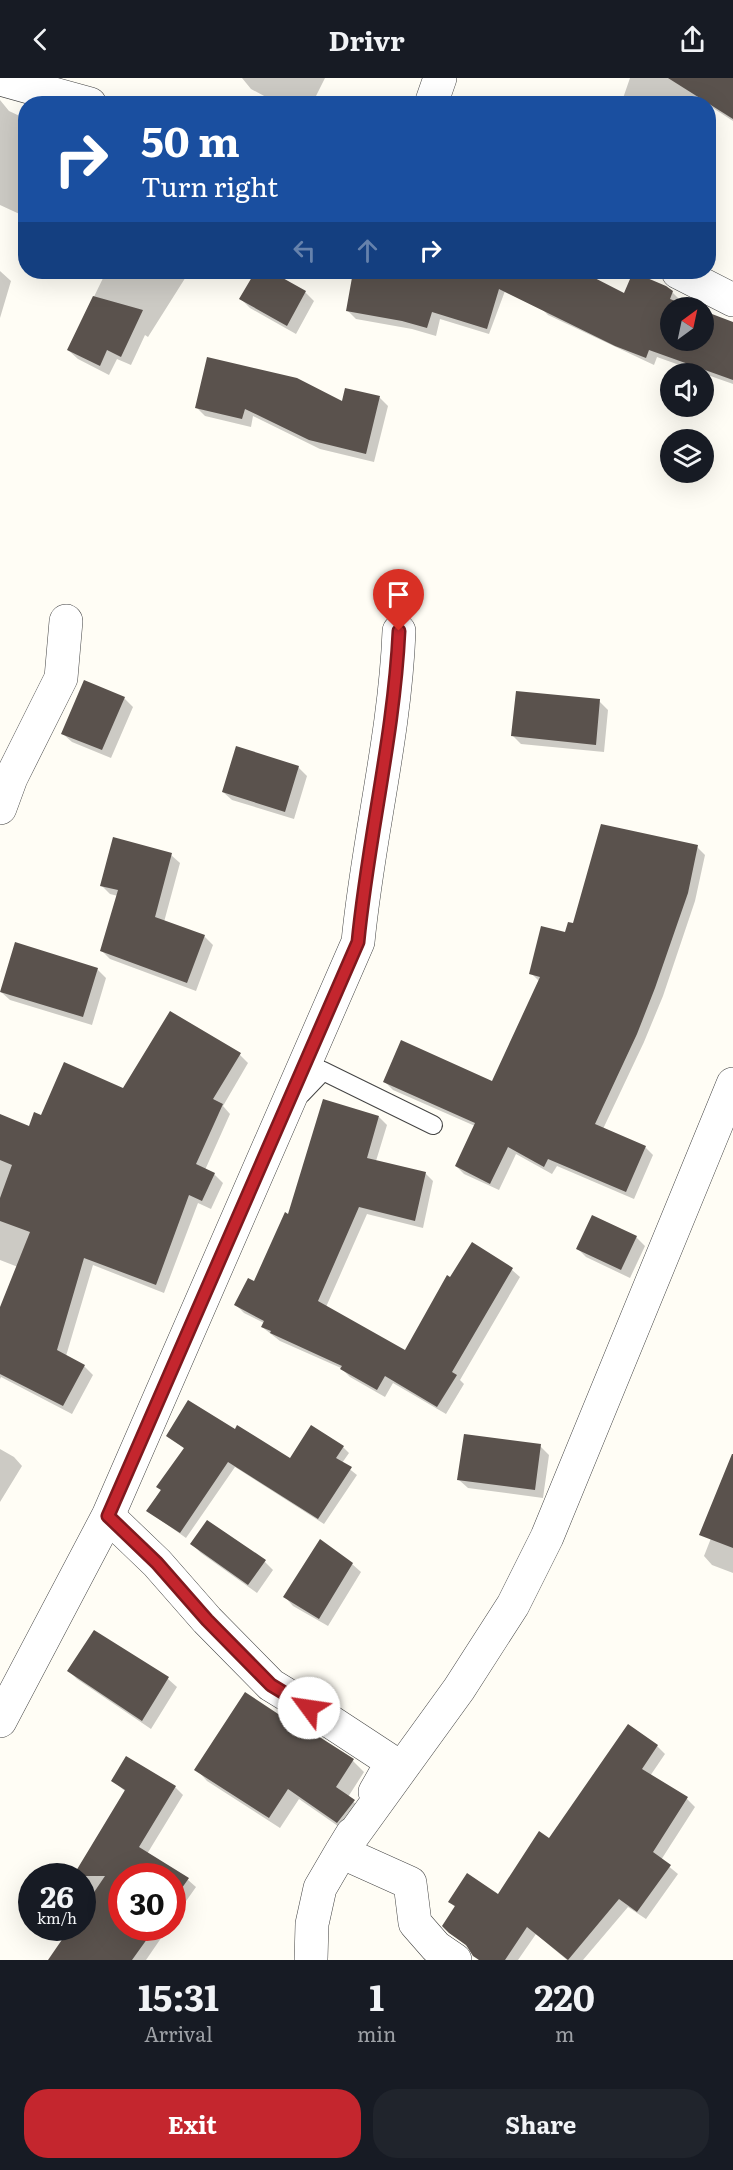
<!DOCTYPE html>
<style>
:root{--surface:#171b24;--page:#20242c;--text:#f1f3f6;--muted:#9ea1a6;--accent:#c4262e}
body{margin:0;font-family:Literata,serif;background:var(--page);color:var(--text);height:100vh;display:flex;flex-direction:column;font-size:22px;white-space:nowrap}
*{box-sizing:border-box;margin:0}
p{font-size:20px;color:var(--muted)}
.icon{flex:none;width:33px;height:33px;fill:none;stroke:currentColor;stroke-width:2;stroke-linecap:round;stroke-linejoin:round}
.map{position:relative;height:1882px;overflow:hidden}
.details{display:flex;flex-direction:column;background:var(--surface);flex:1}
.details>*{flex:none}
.banner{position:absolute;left:18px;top:18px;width:698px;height:183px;border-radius:24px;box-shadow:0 6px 24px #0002;background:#1a4fa0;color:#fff;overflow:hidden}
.needle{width:39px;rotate:33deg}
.controls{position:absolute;left:660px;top:219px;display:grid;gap:12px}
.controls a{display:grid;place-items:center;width:54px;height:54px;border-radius:50%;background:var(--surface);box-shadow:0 6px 24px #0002;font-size:30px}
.speed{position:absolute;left:18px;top:1785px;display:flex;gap:12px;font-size:30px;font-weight:700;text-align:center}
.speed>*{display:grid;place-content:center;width:78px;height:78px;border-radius:50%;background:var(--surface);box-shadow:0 6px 24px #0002;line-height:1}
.speed small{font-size:15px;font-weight:400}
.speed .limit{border:9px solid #d22;background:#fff;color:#111}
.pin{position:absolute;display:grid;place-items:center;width:51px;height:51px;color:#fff;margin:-62px -26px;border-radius:50% 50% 50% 0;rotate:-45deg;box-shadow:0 0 6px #0007}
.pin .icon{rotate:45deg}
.me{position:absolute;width:66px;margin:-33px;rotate:301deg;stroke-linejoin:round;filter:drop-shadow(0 0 4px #0008)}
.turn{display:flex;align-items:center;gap:21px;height:126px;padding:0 24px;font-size:27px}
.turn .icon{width:78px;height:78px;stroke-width:2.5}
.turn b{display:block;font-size:42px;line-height:51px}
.lanes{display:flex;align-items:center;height:57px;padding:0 24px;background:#0003;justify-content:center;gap:30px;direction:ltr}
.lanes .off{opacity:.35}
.eta{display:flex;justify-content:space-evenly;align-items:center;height:102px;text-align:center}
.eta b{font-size:36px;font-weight:700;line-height:42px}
.action{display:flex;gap:12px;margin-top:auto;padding:12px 24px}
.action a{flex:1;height:69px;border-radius:24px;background:var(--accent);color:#fff;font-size:24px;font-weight:700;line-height:69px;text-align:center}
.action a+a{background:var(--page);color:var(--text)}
header{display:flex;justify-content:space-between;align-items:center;height:78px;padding:0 24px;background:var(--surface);font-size:27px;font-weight:700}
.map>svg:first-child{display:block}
.shadow{fill:#0003}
.building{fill:#5a524d}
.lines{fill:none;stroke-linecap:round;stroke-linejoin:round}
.service-casing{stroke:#444;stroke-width:20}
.minor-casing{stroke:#444;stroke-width:34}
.service{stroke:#fff;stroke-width:18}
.minor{stroke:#fff;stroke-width:33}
.route-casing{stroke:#7f191e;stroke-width:15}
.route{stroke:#c4262e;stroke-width:10}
</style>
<header><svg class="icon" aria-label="back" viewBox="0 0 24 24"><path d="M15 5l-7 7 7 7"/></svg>Drivr<svg class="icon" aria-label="share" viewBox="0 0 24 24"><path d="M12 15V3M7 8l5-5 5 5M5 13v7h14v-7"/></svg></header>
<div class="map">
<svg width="733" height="1882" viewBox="0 0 733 1882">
<rect width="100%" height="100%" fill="#fffdf5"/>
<path class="shadow" d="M242,0H325L312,26H279L251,11Z
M630,0H733V43L699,21L698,26H621Z
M0,22L9,33L26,41V139L0,127Z
M0,193L11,203L0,240Z
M106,194H189L148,259L145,257L131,287L117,281L109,297L78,281L68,272Z
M257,194H269L305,214L314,223L296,256L250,230L241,221Z
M354,194H512L489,256L440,241L436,258L412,251L356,241L347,232Z
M558,194H579L625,217L672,214L680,222L679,226L670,230V262H704V235L733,246V306L657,279L654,287L548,237L540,229Z
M346,312L380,320L388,328L374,384L320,371L253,338L251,349L205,338L197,330L343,325Z
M124,620L133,629L111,680L72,664L63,656Z
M599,623L608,632L604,674L521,666L512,657Z
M298,689L307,698L294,741L232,722L223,714Z
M697,769L705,777L695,823L663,918L644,964L603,1051L645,1069L653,1077L634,1121L557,1088L552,1096L516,1076L499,1112L464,1096L456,1088L475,1048L393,1012L385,1004L493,1005L540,904L531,895L574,847Z
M171,777L180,785L164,844L204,858L213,867L196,913L110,881L101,872L118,818L110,816L101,807Z
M97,891L106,900L92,947L10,922L1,914Z
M240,977L248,985L223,1028L230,1036L205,1092L214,1096L223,1105L211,1131L198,1125L164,1215L93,1187L66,1278L84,1288L93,1297L72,1336L1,1299L0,1301V1233L18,1189L0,1182V1037L30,1050L42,1039Z
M379,1039L387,1047L376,1083L425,1095L433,1103L423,1150L367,1136L326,1229L406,1274L450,1201L512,1192L520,1199L460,1302L464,1306L446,1336L393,1305L385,1319L350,1299L341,1290L280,1263L262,1249L264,1245L244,1235L236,1227L255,1205L289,1138Z
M636,1159L645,1168L630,1200L586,1179L578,1171Z
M235,1353L290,1382L343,1369L349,1375L342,1385L357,1397L324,1446L235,1389L186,1460L148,1433L185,1371L168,1358Z
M540,1368L549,1377L543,1420L468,1410L459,1402Z
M0,1371L14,1379L22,1388L0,1424Z
M717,1445L733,1456V1495L712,1487L704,1478Z
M192,1466L265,1484L273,1492L257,1515L201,1475Z
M352,1486L361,1494L328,1548L293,1528L285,1519Z
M95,1554L168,1601L177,1609L151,1651L77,1601L69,1593Z
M316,1663L353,1683L364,1694L348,1719L365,1734L348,1755L299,1721L280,1750L207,1703L196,1691Z
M657,1668L665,1676L650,1698L687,1721L695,1729L661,1782L678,1796L646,1841L628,1829L583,1882H567L536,1856L518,1882H479L470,1871L450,1854L456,1830L450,1824L498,1818L550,1762Z
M127,1680L175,1709L183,1717L147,1776L188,1802L196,1809L172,1843V1798H122V1850H168L146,1882H50L72,1850H82L90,1824L82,1820V1798H78L126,1714L113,1703Z"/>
<path class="building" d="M668,0H733V41Z
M255,194H272L306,213L287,248L239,221Z
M353,194H583L624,215L633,194L666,208L673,213L670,221L693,230H670V262H704V233L733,244V302L649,272L646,280L615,268L499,211L487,251L432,234L427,250L402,243L346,233Z
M93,218L143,232L121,279L107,272L100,288L67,272Z
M207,279L297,300L342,323L345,310L380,318L366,376L309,362L245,331L242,341L195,330Z
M84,602L125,619L102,672L61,656Z
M516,613L600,621L596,667L511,658Z
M236,668L299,688L285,734L222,714Z
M601,746L698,767L688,815L655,910L637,956L595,1046L646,1068L626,1114L548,1081L544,1089L508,1069L490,1106L455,1088L475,1045L383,1004L401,962L492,1003L540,899L529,896L541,848L565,854L568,844L573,845Z
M113,759L172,775L155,839L205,857L187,905L100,873L118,812L100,808Z
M15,864L98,890L83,939L0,914Z
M170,933L241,975L213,1021L223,1026L196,1086L215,1095L202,1123L189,1117L156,1207L84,1180L57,1272L85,1287L63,1328L0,1296V1229L30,1154L0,1143V1120L12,1087L0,1082V1036L29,1048L34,1034L41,1037L64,984L123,1010Z
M323,1021L379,1038L367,1080L426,1094L415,1143L359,1129L318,1223L405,1272L447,1197L450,1199L472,1164L513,1190L452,1294L457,1297L437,1329L385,1298L377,1312L340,1291L342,1288L270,1255L271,1253L261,1249L264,1243L234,1227L248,1200L254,1203L285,1134L288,1136Z
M592,1137L637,1158L621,1192L576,1171Z
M188,1322L235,1351L237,1347L290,1380L311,1347L344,1368L336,1380L352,1389L318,1441L228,1384L180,1455L146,1433L161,1412L156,1409L184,1370L166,1358Z
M464,1356L541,1366L535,1412L457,1402Z
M732,1376H733V1470L699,1457Z
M207,1442L266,1482L248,1507L190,1466Z
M320,1461L353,1485L319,1541L283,1519Z
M94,1552L169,1599L142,1643L67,1593Z
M245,1614L316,1661L318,1658L354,1681L336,1709L355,1722L337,1745L288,1711L269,1740L194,1692Z
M628,1646L658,1667L642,1691L688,1719L653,1774L671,1787L637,1834L619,1821L568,1882L527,1849L505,1882H479L473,1878L466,1867L449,1855L442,1848L455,1828L448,1824L467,1795L498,1816L539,1753L549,1760Z
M126,1678L176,1708L139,1769L189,1800L172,1824V1798H122V1850H155L132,1882H48L70,1850H82V1832L105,1798H73L125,1712L111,1703Z"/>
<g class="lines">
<g class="service-casing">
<path id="service" d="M301,1016L323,993L433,1047"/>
</g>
<g class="minor-casing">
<path id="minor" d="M0,1L90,26
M431,26L440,0
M678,194L733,222
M0,730L11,700L61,600L66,543
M108,1438L157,1485L207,1542L271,1607L328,1642L392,1684L375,1714
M0,1643L108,1438L358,864C368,760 395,658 399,553
M352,1756L341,1774L410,1805L415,1845L436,1869L455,1882
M311,1882L312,1846L320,1810L341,1774L459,1611L513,1527L547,1459L733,1006"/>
</g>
<use href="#service" class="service"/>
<use href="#minor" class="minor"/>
</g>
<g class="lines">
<g class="route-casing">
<path id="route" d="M309,1630L271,1607L207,1542L157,1485L108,1438L358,864C368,760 394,658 399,553"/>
</g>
<use href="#route" class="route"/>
</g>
</svg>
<div class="controls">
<a><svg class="needle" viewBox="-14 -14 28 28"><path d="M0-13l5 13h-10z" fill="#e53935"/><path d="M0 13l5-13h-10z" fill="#9ea1a6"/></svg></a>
<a><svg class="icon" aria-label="sound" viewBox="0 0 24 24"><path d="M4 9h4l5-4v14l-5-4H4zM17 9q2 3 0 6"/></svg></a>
<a><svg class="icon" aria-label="layers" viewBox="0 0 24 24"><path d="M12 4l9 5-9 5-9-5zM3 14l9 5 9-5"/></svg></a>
</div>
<div class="speed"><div>26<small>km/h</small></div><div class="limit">30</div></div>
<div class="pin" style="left:399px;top:553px;background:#d93025"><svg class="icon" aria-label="arrive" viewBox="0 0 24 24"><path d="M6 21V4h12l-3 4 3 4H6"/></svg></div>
<svg class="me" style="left:309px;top:1630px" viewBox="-20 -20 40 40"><circle r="19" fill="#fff"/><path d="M0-13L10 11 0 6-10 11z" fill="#c4262e"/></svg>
<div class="banner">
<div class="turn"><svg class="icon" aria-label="right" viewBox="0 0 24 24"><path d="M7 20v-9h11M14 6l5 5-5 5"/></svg><div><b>50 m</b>Turn right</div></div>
<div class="lanes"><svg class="icon off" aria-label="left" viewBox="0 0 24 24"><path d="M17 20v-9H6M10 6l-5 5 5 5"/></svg><svg class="icon off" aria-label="ahead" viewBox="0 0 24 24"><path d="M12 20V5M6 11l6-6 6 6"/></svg><svg class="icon" aria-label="right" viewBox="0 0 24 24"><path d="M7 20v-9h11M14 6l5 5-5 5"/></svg></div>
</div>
</div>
<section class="details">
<div class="eta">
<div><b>15:31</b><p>Arrival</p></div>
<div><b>1</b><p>min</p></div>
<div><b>220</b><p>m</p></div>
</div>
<div class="action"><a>Exit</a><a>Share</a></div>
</section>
